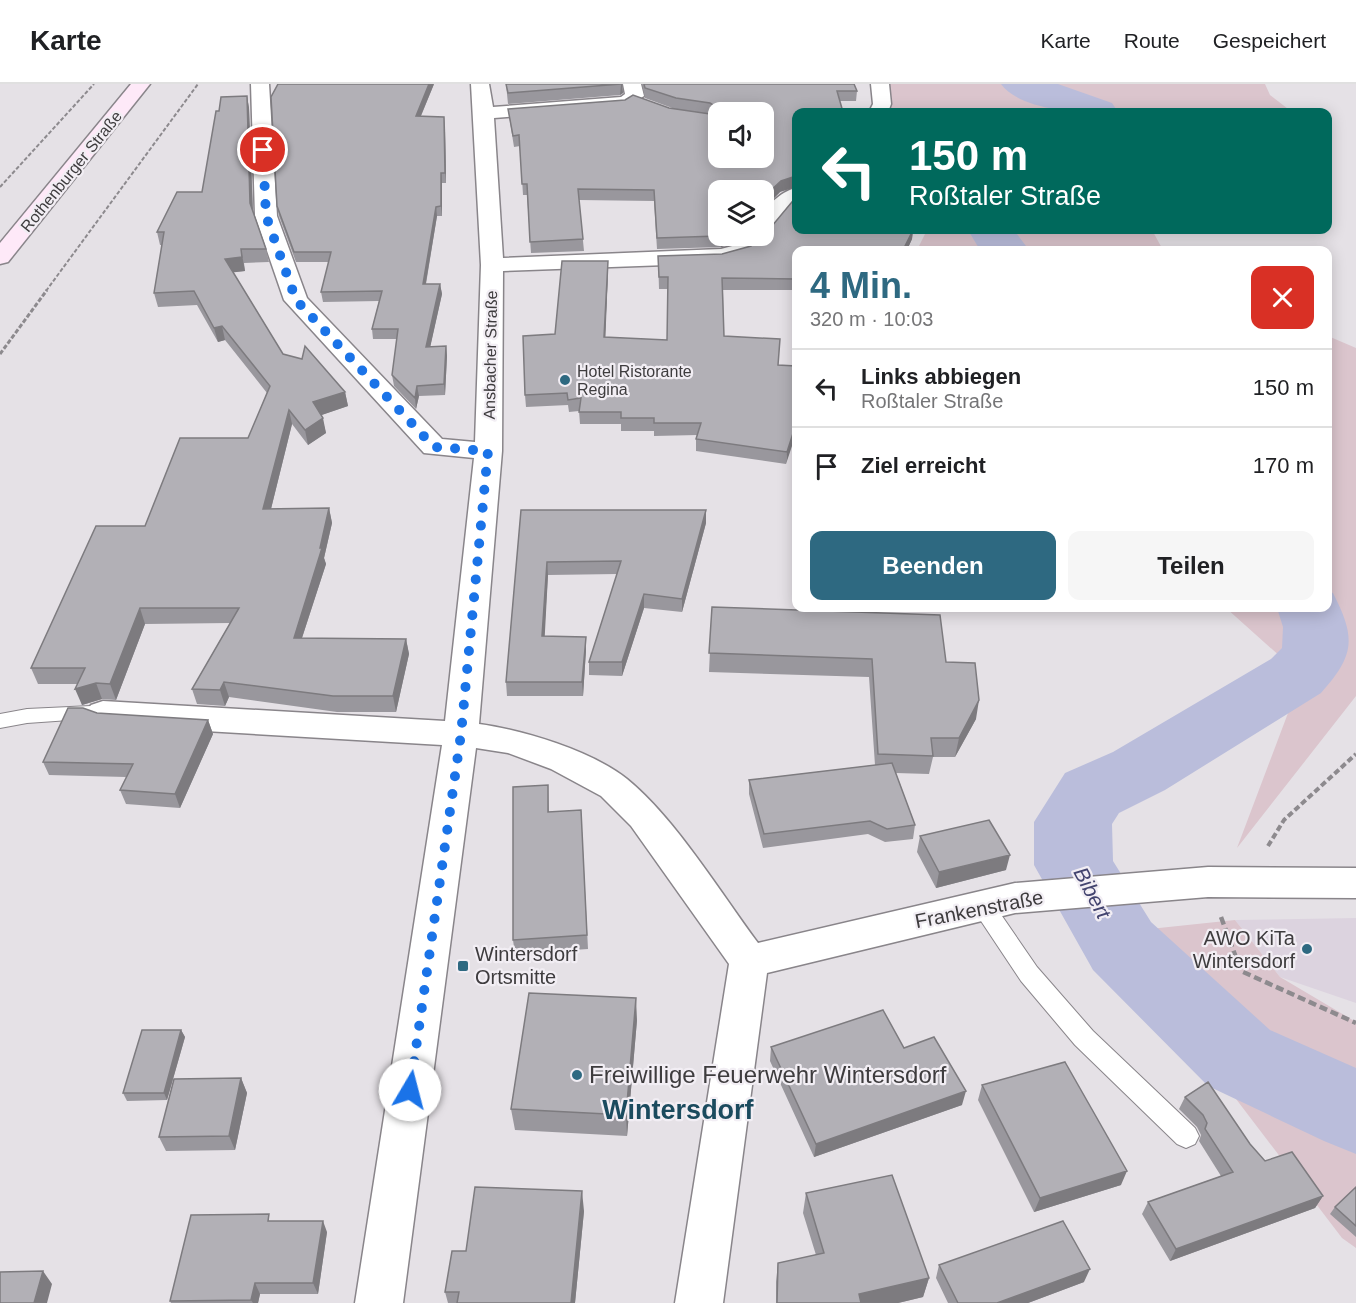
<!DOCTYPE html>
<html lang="de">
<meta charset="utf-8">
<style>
:root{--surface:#fff;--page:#f6f6f6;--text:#202124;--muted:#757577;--line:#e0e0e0;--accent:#2e6981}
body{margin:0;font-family:Helvetica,sans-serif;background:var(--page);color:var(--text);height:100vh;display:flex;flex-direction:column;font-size:22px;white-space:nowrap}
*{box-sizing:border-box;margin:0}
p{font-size:20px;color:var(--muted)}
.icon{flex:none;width:33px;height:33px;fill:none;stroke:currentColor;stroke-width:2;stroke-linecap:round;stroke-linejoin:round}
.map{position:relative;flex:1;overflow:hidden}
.sheet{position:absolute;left:792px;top:162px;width:540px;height:366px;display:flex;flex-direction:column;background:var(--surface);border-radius:12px;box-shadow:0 3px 15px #0003}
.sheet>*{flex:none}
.guide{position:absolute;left:792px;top:24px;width:540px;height:126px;border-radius:12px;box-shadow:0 3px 15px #0003;background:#00695c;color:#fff;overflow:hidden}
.tools{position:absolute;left:708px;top:18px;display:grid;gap:12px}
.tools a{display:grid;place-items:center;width:66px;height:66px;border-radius:12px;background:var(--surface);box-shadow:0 3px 15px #0003;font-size:30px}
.pin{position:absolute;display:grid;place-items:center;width:51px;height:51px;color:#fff;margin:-26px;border:3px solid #fff;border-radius:50%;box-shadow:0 2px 6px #0007}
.me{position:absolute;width:66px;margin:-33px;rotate:8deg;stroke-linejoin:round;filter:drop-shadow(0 0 4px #0008)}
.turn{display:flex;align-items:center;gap:21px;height:126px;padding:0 18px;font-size:27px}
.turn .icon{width:78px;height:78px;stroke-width:2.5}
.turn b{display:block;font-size:42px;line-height:51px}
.round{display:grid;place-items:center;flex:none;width:63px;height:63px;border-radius:12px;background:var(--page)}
.headline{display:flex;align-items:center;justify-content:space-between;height:102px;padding:0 18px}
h1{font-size:36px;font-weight:600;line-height:45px;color:var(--accent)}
.primary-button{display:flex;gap:12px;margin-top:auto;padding:12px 18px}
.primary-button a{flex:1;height:69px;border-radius:12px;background:var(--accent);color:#fff;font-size:24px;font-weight:600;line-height:69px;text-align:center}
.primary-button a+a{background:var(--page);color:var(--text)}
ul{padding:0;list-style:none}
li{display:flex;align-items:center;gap:18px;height:78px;padding:0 18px;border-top:2px solid var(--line)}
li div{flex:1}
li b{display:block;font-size:22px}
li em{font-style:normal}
header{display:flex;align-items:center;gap:36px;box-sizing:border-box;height:84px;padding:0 30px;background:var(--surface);border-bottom:2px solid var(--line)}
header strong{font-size:28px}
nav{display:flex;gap:33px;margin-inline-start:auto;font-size:21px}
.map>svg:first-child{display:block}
.built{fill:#dcd3df}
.green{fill:#dbc5cd}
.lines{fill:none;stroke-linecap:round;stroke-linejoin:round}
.river{fill:#babddb;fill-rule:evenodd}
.service-casing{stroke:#89858a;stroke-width:2}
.minor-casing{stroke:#89858a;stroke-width:3}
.secondary-casing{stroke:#89858a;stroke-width:3}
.path-far3{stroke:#8d8a8e;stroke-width:2;stroke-dasharray:4 2;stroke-linecap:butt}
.path-far2{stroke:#8d8a8e;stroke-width:3;stroke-dasharray:4.5 2;stroke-linecap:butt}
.path-far1{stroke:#8d8a8e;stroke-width:4;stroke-dasharray:6 3;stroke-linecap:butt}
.path{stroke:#8d8a8e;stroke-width:4.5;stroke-dasharray:8 4;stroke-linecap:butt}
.service{fill:#fff;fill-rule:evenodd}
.minor{fill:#fff;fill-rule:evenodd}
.secondary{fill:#fee9f8;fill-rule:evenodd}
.wall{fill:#99979d}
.shaded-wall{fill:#7d7b7f}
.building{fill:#b2b0b6;stroke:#7d7b7f;stroke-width:1.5;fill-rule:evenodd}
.route{stroke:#1a73e8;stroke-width:10;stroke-dasharray:0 18}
.poi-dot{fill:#2e6981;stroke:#f2eef4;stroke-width:2}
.labels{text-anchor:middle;stroke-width:4.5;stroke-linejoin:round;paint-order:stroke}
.far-street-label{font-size:16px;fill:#3e3c3e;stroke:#f2eef4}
.far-poi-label{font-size:16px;fill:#3e3c3e;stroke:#f2eef4;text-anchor:start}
.street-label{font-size:20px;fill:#3e3c3e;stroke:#f2eef4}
.poi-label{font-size:20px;fill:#3e3c3e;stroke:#f2eef4;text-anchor:end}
.water-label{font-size:21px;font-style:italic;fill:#43446f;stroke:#f2eef4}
.near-poi-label{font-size:24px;fill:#3e3c3e;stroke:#f2eef4;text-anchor:start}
.near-quarter-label{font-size:27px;font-weight:bold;fill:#1b4b5e;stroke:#f2eef4}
</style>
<header>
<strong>Karte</strong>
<nav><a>Karte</a><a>Route</a><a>Gespeichert</a></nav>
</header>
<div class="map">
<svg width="1356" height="1219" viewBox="0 0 1356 1219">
<rect width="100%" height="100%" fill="#e5e1e6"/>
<path class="built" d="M1356,834V919L1280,893L1235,836Z"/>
<path class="green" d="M890,0H1265L1270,11L1292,28H888Z
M927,146H1152L1163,166H917Z
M1328,252L1356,264V612L1237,764L1302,592L1226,524H1328Z
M1235,836L1280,893L1356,938V1164L1342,1154L1217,990L1083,852Z"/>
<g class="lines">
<path class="river" d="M1001,0H1058L1112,19L1118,28C1088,31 1020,27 1001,0Z
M968,146H1014L1029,166H980Z
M1328,507L1333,509C1356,554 1355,571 1321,609L1165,706L1119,729L1112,740L1113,777L1151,838L1270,946L1356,984V1070L1324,1057L1208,1002L1093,886L1034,781V738L1065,689L1113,668L1271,575L1282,564L1283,543L1277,524H1328Z"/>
<g class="service-casing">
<path id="service" d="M91,622L98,624L101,629L98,634L27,639L0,644V630L27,625Z
M983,813L991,816L1037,883L1093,947L1195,1044L1199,1052L1195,1060L1186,1064L1177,1060L1075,961L1021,897L975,828L972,822L975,816Z"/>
</g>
<g class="minor-casing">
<path id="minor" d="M251,0H269L277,132L307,214L442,355L475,358L481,181L471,0H489L493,23L621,13L625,10L623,0H641L644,12L625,24L494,34L503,174L721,165L736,161L747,152H764C764,146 762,137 764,132C767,119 785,106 796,104V120C779,135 772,156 753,169C745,175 732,176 722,179L503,187L502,367L479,640C523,646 592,667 627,695C675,734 720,808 758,859L1015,799L1208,783L1356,784V814L1208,813L1015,829L767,889L723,1219H675L729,880L631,742L601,712L551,685L508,669L476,664L403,1219H355L442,661L103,641L91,637L86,629L91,621L103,617L445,637L474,374L424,369L284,216L255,132Z
M871,0H889L891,20L888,28H869L873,20Z"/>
</g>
<g class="secondary-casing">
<path id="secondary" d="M131,0H150L8,178L0,180V159Z"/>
</g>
<path class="path-far3" d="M0,103L94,0
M46,207L198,0"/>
<path class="path-far2" d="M0,270L47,206"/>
<path class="path-far1" d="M1268,762L1284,736L1356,670"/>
<path class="path" d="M1221,833L1241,887L1356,939"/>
<use href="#service" class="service"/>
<use href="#minor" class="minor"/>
<use href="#secondary" class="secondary"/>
</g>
<path class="wall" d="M434,0L421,32L445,42L446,99H442V132H437L426,200H440L442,210L430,263L446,262L447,272L445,311L419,312L416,325L394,302L392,291L397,255H373L372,245L379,217L323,218L321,208L329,178H296L279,132L277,122Z
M506,0H622L623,9L620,11L508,20Z
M642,0H854L857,7L856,17H840L780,108L767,121L718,152H745L735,159L721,163L657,165L654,117L579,116L584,167L531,169L527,111H523L520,62L514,63L508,25L669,24L675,25L645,14Z
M247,12L249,24L253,127L266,165L269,178L244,179L245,187L233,188L283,270L345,308L348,322L321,331L326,349L308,361L292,340L271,425L329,424L332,439L324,474L326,480L302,554L406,555L409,570L396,628H337L229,613L225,622L197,620L192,605L230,539L145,540L116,616L102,615L82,621L78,600H38L31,584L145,442L248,354L267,309L225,256L218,258L197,221L158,223L154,209L162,161H160L157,148L202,108L219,27Z
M796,146H913L912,155L907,166H796V206H723L724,252L778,281L796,282L786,380L696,367V355L697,351L654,352V347H621V340H580L579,327L569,328L568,321L526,323L525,311L555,250L608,177V188L605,253L667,256L668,205H659L658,172L722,170L751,162L767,148Z
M796,212V231H792L793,219Z
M521,426H706V439L682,528L644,524L622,592L589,591V578L617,490L548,491L544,552L586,566L583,612H507L506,598Z
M712,523L946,578L976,635L955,673H933L929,690L896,689L915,741L913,755L885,758L868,750L763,764L749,710V696L875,681L869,593L709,588Z
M97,629L208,636L213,650L180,724L126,720L120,706L126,693L49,691L43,678Z
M548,701L549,728L581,726L588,865L515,870L513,856Z
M920,752L1006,786L936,804L917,768Z
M637,936L627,1052L515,1046L511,1025Z
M181,946L185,953L167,1016L127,1017L123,1009Z
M771,963L904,964L962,1021L814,1073L770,977Z
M241,994L247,1009L235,1066L166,1067L159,1053Z
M982,1001L1121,1101L1034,1128L978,1016Z
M1185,1013L1250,1060L1265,1077L1323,1112L1315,1124L1170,1177L1142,1130L1148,1118L1221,1092L1199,1057L1201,1051L1197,1043L1179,1025Z
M1356,1103V1153L1330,1130L1335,1123Z
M806,1109L929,1194L923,1213L898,1219H776V1198L778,1179L816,1171L803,1129Z
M584,1127L575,1219H448L445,1208L466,1167Z
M327,1148L318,1210H260L258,1219H171L170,1217Z
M939,1181L1084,1198L1028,1219H948L936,1194Z"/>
<path class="shaded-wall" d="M429,0H434L417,41L416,32Z
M621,0H622L623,9L620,11Z
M247,12L249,24L253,132L250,119Z
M444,33L445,42L446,99L445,89Z
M441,89L442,99V132L441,122Z
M796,92V103L780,108L767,121L764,129V119L767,110L781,97Z
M436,123L437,132L424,210L423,200Z
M913,146L912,155L907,166H903Z
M721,152H745L735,159L721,163Z
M241,165L245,187L228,189L225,175Z
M608,177V188L605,264L604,253Z
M440,200L442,210L428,273L426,263Z
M222,242L225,256L218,258L214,244Z
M446,262L447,272L445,311L444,300Z
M417,302L419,312L416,325L415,314Z
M345,308L348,322L316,333L313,318Z
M289,326L292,340L267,441L263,425Z
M323,334L326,349L308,361L305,346Z
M796,340V350L786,380L787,368Z
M329,424L332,439L324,474L326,480L297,569L294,554L320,464Z
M706,426V439L682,528V515Z
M547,478L548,491L544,566L542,552Z
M644,510V524L622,592V578Z
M140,524L145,540L116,616L110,600Z
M586,553V566L583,612L582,598Z
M406,555L409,570L396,628L393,612Z
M224,598L229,613L225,622L220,606Z
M96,599L102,615L82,621L75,605Z
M979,616L976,635L955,673L959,654Z
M208,636L213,650L180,724L175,710Z
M1010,771L1006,786L936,804L939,788Z
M636,914L637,936L627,1052L626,1031Z
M181,946L185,953L167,1016L164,1009Z
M241,994L247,1009L235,1066L229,1052Z
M966,1007L962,1021L814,1073L816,1060Z
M1127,1087L1121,1101L1034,1128L1040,1114Z
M582,1107L584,1127L575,1219H571Z
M1323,1112L1315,1124L1170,1177L1176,1165Z
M323,1137L327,1148L318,1210L313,1199Z
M1090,1185L1084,1198L1028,1219H997Z
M43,1187L52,1200L47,1219H34Z
M929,1194L923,1213L898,1219H857L859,1210Z
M255,1199L260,1210L258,1219H253L251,1216Z"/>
<path class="building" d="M278,0H429L416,32L444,33L445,89H441V122L436,123L423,200H440L426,263L446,262L444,300L417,302L415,314L392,291L398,245H372L382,207L321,208L331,168H294L277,122L271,13Z
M506,0H621L508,9Z
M644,0H854L857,7H837L843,28H796V92L781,97L767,110L764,119V106H718V152L657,154L654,106L578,105L583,155L530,158L527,100H522L519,51L513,52L508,25L625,16L633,11L669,24L710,30L718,24L710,19L676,14L645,4ZM718,28H764V74H718Z
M247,12L250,119L266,165H241L242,173L225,175L283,270L302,275L305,262L345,308L313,318L323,334L305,346L289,326L263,425L329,424L320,464H322L294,554L406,555L393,612H333L224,598L220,606L192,605L239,524H140L110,600L96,599L75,605L85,584H31L96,442H145L180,354H248L270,302L222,242L214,244L194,207L154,209L164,148H157L177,108H202L216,27H219L221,13Z
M796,113V146H913L903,166H796V195L722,194L724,252L780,255L778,281L796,282V340L787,368L696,355L701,339H654V334H621V328H579L581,314L568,316L567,309L525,311L523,252L555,250L562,177H608L604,253L667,256L668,193H659L658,172L722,170L751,162L767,148Z
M796,212V220L793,219Z
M521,426H706L682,515L644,510L622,578H589L621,477L547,478L542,552L586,553L582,598H506Z
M712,523L940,531L946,578L975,579L979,616L959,654H931L933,672L878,670L872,575L709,569Z
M68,624H83L97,629L208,636L175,710L120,706L133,680L43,678Z
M892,679L915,741L887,745L870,737L764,750L749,696Z
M548,701V728L581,726L587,851L513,856V703Z
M989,736L1010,771L939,788L920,752Z
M529,909L636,914L626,1031L511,1025Z
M883,926L904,964L934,953L966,1007L816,1060L771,963Z
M142,946H181L164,1009H123Z
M1065,978L1127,1087L1040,1114L982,1001Z
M241,994L229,1052L159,1053L174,995Z
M1208,998L1250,1060L1265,1077L1292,1068L1323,1112L1176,1165L1148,1118L1233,1088L1205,1045L1207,1039L1203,1031L1185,1013Z
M892,1091L929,1194L859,1210L861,1219H777L778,1179L824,1169L806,1109Z
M475,1103L582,1107L571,1219H457L459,1208H445L452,1167H466Z
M1356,1103V1142L1335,1123Z
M269,1130L268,1137H323L313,1199H255L251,1216L170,1217L191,1131Z
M1063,1137L1090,1185L997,1219H958L939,1181Z
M43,1187L34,1219H0V1188Z"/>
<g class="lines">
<path class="route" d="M263,66L266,132L296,216L434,363L488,367L461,650L410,1006"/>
</g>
<g class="poi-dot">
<circle cx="565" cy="296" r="6"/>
<circle cx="1307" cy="865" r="6"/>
<rect x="457" y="876" width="12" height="12" rx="3"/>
<circle cx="577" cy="991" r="6"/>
</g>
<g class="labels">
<g class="far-street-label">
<text transform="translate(71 87) rotate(-51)" y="6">Rothenburger Straße</text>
<text transform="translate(490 271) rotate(-89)" y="6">Ansbacher Straße</text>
</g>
<g class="far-poi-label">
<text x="577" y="293">Hotel Ristorante<tspan x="577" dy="18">Regina</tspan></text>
</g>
<g class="street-label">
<text transform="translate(979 825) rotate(-11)" y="7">Frankenstraße</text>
</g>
<g class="poi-label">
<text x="1295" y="861">AWO KiTa<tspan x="1295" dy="23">Wintersdorf</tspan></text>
<text x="475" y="877" text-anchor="start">Wintersdorf<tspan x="475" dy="23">Ortsmitte</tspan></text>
</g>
<g class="water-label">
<text transform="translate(1092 809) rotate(62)" y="7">Bibert</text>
</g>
<g class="near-poi-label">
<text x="589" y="999">Freiwillige Feuerwehr Wintersdorf</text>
</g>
<g class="near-quarter-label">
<text x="678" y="1035">Wintersdorf</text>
</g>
</g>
</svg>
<div class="tools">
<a><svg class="icon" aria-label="sound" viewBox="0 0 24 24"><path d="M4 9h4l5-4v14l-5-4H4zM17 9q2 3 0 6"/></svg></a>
<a><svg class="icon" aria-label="layers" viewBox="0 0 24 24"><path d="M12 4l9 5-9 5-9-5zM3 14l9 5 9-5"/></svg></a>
</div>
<div class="pin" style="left:263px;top:66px;background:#d93025"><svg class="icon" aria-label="arrive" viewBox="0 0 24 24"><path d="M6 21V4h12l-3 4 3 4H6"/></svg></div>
<svg class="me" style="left:410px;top:1006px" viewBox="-20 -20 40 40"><circle r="19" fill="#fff"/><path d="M0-13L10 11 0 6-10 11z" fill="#1a73e8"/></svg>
<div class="guide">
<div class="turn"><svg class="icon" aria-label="left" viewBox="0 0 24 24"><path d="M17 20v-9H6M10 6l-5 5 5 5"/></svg><div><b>150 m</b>Roßtaler Straße</div></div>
</div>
<section class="sheet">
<div class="headline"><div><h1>4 Min.</h1><p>320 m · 10:03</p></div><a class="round" style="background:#d93025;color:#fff"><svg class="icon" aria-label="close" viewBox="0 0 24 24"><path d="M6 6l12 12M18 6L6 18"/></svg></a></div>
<ul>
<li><svg class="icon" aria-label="left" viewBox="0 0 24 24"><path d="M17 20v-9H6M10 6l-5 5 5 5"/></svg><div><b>Links abbiegen</b><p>Roßtaler Straße</p></div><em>150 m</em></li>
<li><svg class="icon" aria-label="arrive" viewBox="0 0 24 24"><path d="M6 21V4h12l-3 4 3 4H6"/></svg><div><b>Ziel erreicht</b></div><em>170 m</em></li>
</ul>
<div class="primary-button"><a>Beenden</a><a>Teilen</a></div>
</section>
</div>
